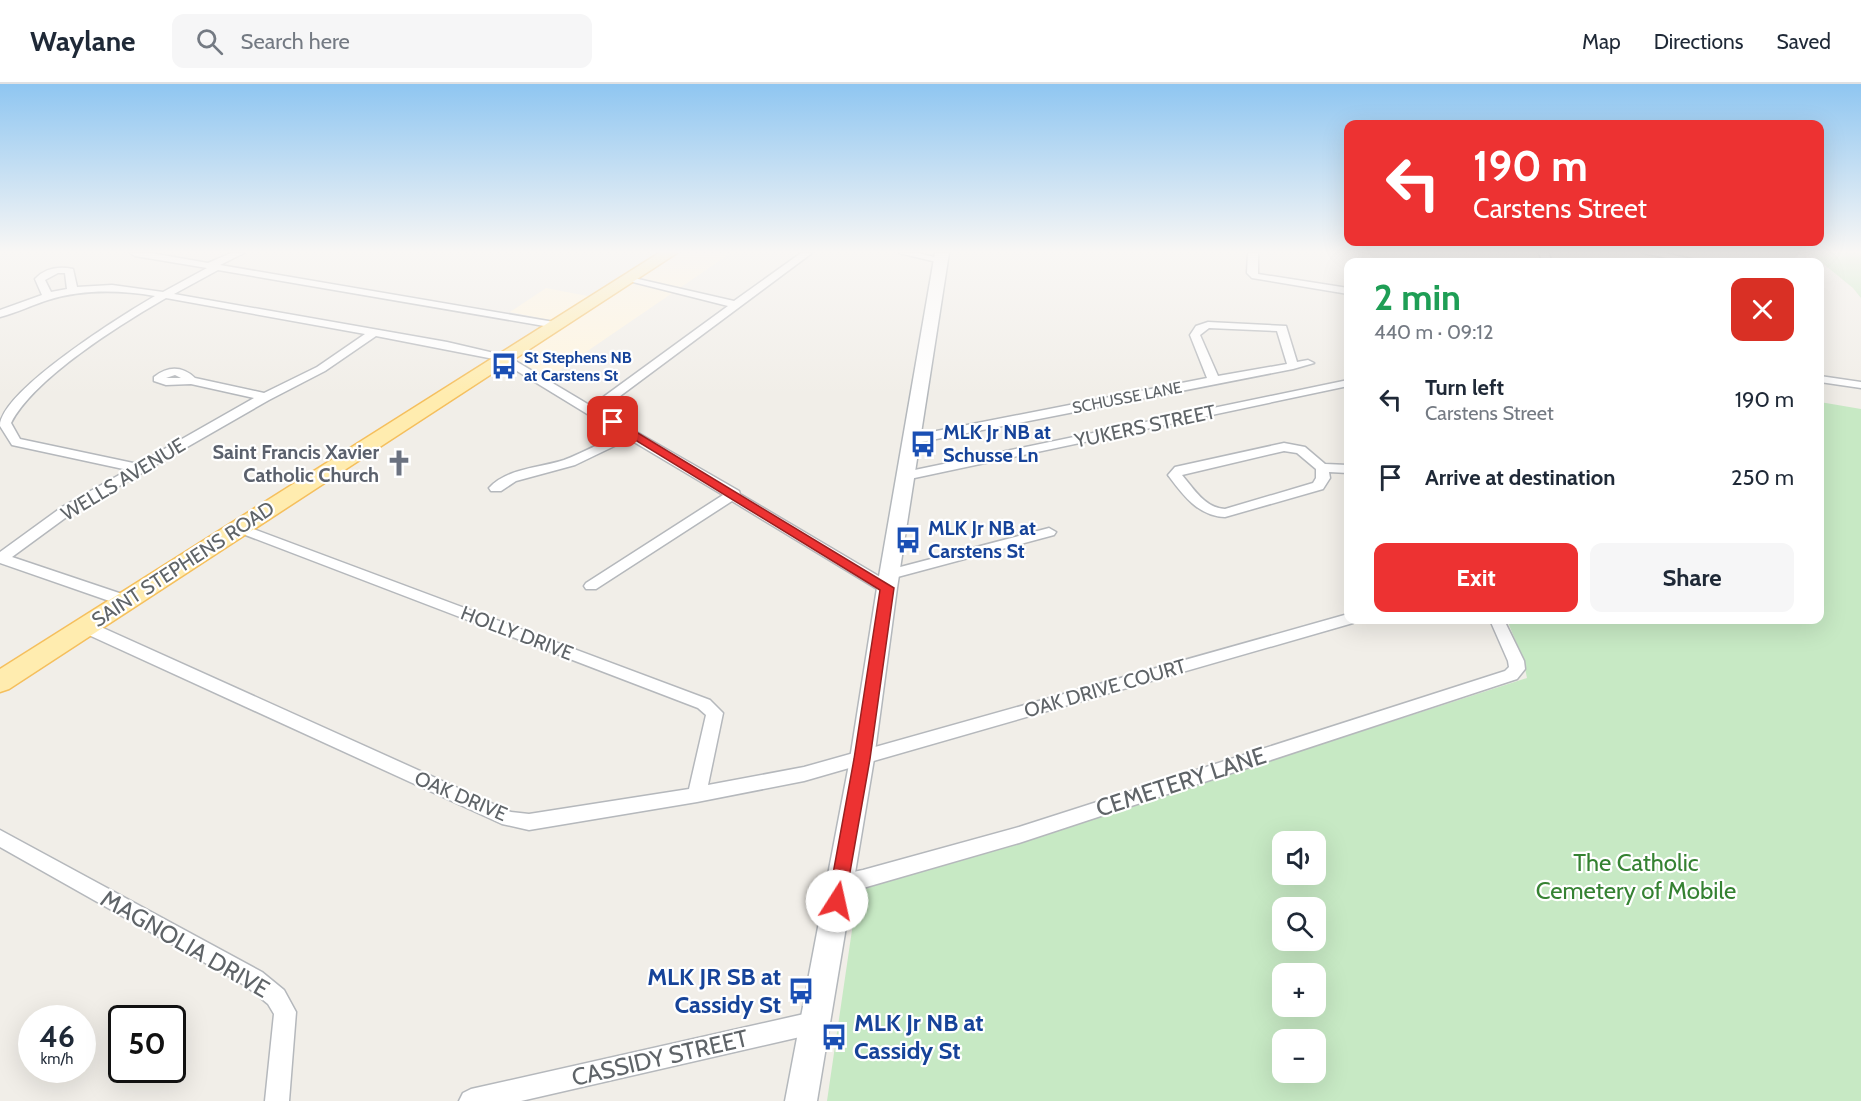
<!DOCTYPE html>
<meta charset="utf-8">
<style>
:root{--surface:#fff;--page:#f6f6f7;--text:#1f2937;--muted:#747a83;--line:#e0e1e3;--accent:#ed3232}
body{margin:0;font-family:Cabin,sans-serif;background:var(--page);color:var(--text);height:100vh;display:flex;flex-direction:column;font-size:22px;white-space:nowrap}
*{box-sizing:border-box;margin:0}
p{font-size:20px;color:var(--muted)}
.icon{flex:none;width:33px;height:33px;fill:none;stroke:currentColor;stroke-width:2;stroke-linecap:round;stroke-linejoin:round}
.map{position:relative;flex:1;overflow:hidden}
.details{position:absolute;left:1344px;top:174px;width:480px;height:366px;display:flex;flex-direction:column;background:var(--surface);border-radius:12px;box-shadow:0 6px 24px #0002}
.details>*{flex:none}
.banner{position:absolute;left:1344px;top:36px;width:480px;height:126px;border-radius:12px;box-shadow:0 6px 24px #0002;background:#ed3232;color:#fff;overflow:hidden}
.tools{position:absolute;left:1272px;top:747px;display:grid;gap:12px}
.tools a{display:grid;place-items:center;width:54px;height:54px;border-radius:12px;background:var(--surface);box-shadow:0 6px 24px #0002;font-size:30px}
.speed{position:absolute;left:18px;top:921px;display:flex;gap:12px;font-size:30px;font-weight:700;text-align:center}
.speed>*{display:grid;place-content:center;width:78px;height:78px;border-radius:50%;background:var(--surface);box-shadow:0 6px 24px #0002;line-height:1}
.speed small{font-size:15px;font-weight:400}
.speed .limit{border:3px solid #111;border-radius:9px;background:#fff;color:#111}
.pin{position:absolute;display:grid;place-items:center;width:51px;height:51px;color:#fff;margin:-26px;border-radius:12px;box-shadow:0 3px 9px #0006}
.me{position:absolute;width:66px;margin:-33px;rotate:10deg;stroke-linejoin:round;filter:drop-shadow(0 0 4px #0008)}
.turn{display:flex;align-items:center;gap:21px;height:126px;padding:0 30px;font-size:27px}
.turn .icon{width:78px;height:78px;stroke-width:2.5}
.turn b{display:block;font-size:42px;line-height:51px}
.round{display:grid;place-items:center;flex:none;width:63px;height:63px;border-radius:12px;background:var(--page)}
.overview{display:flex;align-items:center;justify-content:space-between;height:102px;padding:0 30px}
h1{font-size:36px;font-weight:800;line-height:45px;color:#1e9e55}
.action{display:flex;gap:12px;margin-top:auto;padding:12px 30px}
.action a{flex:1;height:69px;border-radius:12px;background:var(--accent);color:#fff;font-size:24px;font-weight:800;line-height:69px;text-align:center}
.action a+a{background:var(--page);color:var(--text)}
ul{padding:0;list-style:none}
li{display:flex;align-items:center;gap:18px;height:78px;padding:0 30px}
li div{flex:1}
li b{display:block;font-size:22px}
li em{font-style:normal}
header{display:flex;align-items:center;gap:36px;box-sizing:border-box;height:84px;padding:0 30px;background:var(--surface);border-bottom:2px solid var(--line)}
header strong{font-size:28px}
nav{display:flex;gap:33px;margin-inline-start:auto;font-size:21px}
.search{width:420px;height:54px;background:var(--page);display:flex;align-items:center;gap:15px;box-sizing:border-box;padding:0 21px;border-radius:12px;color:var(--muted);font-size:22px}
.map>svg:first-child{display:block}
.commercial{fill:#fff5df}
.green{fill:#c7e9c4;fill-rule:evenodd}
.lines{fill:none;stroke-linecap:round;stroke-linejoin:round}
.street-casing{stroke:#b5b8bc;stroke-width:3}
.secondary-casing{stroke:#b4b8bc;stroke-width:3}
.primary-casing{stroke:#f5bf5d;stroke-width:3}
.street{fill:#fff;fill-rule:evenodd}
.secondary{fill:#fff;fill-rule:evenodd}
.primary{fill:#ffecaf;fill-rule:evenodd}
.route{fill:#ed3232;stroke:#9a2020;stroke-width:1.5}
.labels{text-anchor:middle;stroke-width:4.5;stroke-linejoin:round;paint-order:stroke}
.far-transit-label{font-size:16px;font-weight:bold;fill:#164399;stroke:#fff;text-anchor:start}
.far-street-label{font-size:16px;fill:#5f6468;stroke:#fff}
.street-label{font-size:20px;fill:#5f6468;stroke:#fff}
.transit-label{font-size:20px;font-weight:bold;fill:#164399;stroke:#fff;text-anchor:start}
.worship-label{font-size:20px;font-weight:bold;fill:#5b616d;stroke:#fff;text-anchor:end}
.near-street-label{font-size:24px;fill:#5f6468;stroke:#fff}
.near-park-label{font-size:24px;fill:#358232;stroke:#fff}
.near-transit-label{font-size:24px;font-weight:bold;fill:#164399;stroke:#fff;text-anchor:end}
</style>
<header>
<strong>Waylane</strong>
<div class="search"><svg class="icon" aria-label="search" viewBox="0 0 24 24"><circle cx="10" cy="10" r="6"/><path d="M15 15l6 6"/></svg>Search here</div>
<nav><a>Map</a><a>Directions</a><a>Saved</a></nav>
</header>
<div class="map">
<svg width="1861" height="1017" viewBox="0 0 1861 1017">
<rect width="100%" height="100%" fill="#f1eee8"/>
<path class="commercial" d="M670,169H731L548,294L513,274L565,239L510,228L546,204L603,215L673,169Z"/>
<path class="green" d="M1810,169H1861V214L1853,204Z
M1820,318L1861,325V1017H827L858,805L1030,754L1527,594L1523,575L1507,536H1820ZM1282,758H1316V790H1282ZM1282,824H1316V856H1282ZM1282,890H1316V922H1282ZM1282,956H1316V988H1282Z"/>
<g class="lines">
<g class="street-casing">
<path id="street" d="M130,169H151L208,179L231,169H244L220,181L560,239L561,241L556,244L218,186L174,210L447,258L507,272L591,322L728,222L625,196V192L734,217L801,169H812L600,327L739,407L740,410L892,500L894,504L892,508H882L732,417L596,505H586L584,502L586,499L723,411L629,355L575,381L516,397L501,407H491L489,404C507,384 540,384 564,376C583,369 602,358 620,350L499,276L376,252L325,287L269,316L72,429L12,473L131,513L134,517L131,521H121L0,479V468L62,423L128,386L12,361L0,342C0,307 124,230 155,212C119,206 84,205 48,216C32,221 16,229 0,233V226L42,211L35,195C45,184 59,182 73,185L77,203L112,201L163,208L207,184L135,172ZM58,189H65L67,205L51,208L45,196ZM166,214L365,250L317,283L264,309L195,294C182,282 168,282 154,293V297L166,301L191,300L254,314L138,380L20,355L11,339C34,294 121,240 166,214ZM175,291L181,294H166Z
M899,169H918L946,176L941,179Z
M1248,169H1258V190L1348,204V210L1252,194L1247,189Z
M1539,169H1549L1551,178H1543Z
M1643,169H1664L1705,178H1686Z
M1208,238L1286,242L1297,278L1308,276L1314,279L1293,285L911,360L905,356L911,352L1207,294L1190,251L1196,242ZM1209,244L1277,247L1287,280L1218,292L1200,251Z
M1820,292L1861,298V304L1820,298Z
M1348,296V302L905,396L898,392L905,388Z
M1284,359L1305,363L1325,380L1348,381V389L1329,388L1330,394L1323,405L1225,433C1198,432 1183,411 1168,391L1175,383ZM1284,367L1297,369L1316,385V394L1313,399L1225,425C1205,424 1194,405 1182,391Z
M240,440L710,616L723,629L708,701L804,683L1348,530V536H1355L1353,539L804,697L697,718L529,746L502,740L80,547L78,543L80,539H92L511,728L529,730L689,705L706,631L698,624L235,447L233,444L235,441Z
M1049,444L1056,448L1054,451L890,495L883,490L885,487Z
M1490,536H1504L1524,577L1525,585L1517,595L1019,759L863,804L841,807L834,804L831,798L834,792L863,786L1019,743L1505,587L1509,583L1508,577Z
M0,746L262,888L284,906L296,928L289,1017H265L274,930L268,920L246,902L0,763Z
M813,928L821,931L824,939L821,947L813,950L521,1017H459L463,1009L471,1005Z"/>
</g>
<g class="secondary-casing">
<path id="secondary" d="M935,169H949L897,504L874,675L817,1017H785L850,675L877,504Z"/>
</g>
<g class="primary-casing">
<path id="primary" d="M659,169H677L9,605L0,608V585Z"/>
</g>
<use href="#street" class="street"/>
<use href="#secondary" class="secondary"/>
<use href="#primary" class="primary"/>
</g>
<linearGradient id="sky" x2="0" y2="1"><stop stop-color="#8fc6f1"/><stop offset="0.54" stop-color="#f9f7f5"/><stop offset="1" stop-color="#f9f7f5" stop-opacity="0"/></linearGradient>
<rect width="1861" height="311" fill="url(#sky)"/>
<path class="route" d="M613,334L894,504L870,675L844,822L837,825L831,822L828,817L854,675L880,506L609,340L607,338Z"/>
<defs>
<g id="bus-bare" transform="scale(2.07)"><path d="M-5-6H5V4H4V6H2V4H-2V6H-4V4H-5ZM-3.5-4V0h7V-4ZM-3.5 1.2v1.5H-2V1.2ZM2 1.2v1.5H3.5V1.2Z" fill="#1a4fb4" stroke="#fff" stroke-width="2.5" paint-order="stroke"/></g>
<g id="church-bare" transform="scale(2.07)"><path d="M-1.2-6h2.4v3.5h3.3v2.4h-3.3V6h-2.4V-.1h-3.3v-2.4h3.3Z" fill="#6b7280" stroke="#fff" stroke-width="2.5" paint-order="stroke"/></g>
</defs>
<g fill-rule="evenodd">
<use href="#bus-bare" x="504" y="282"/>
<use href="#bus-bare" x="923" y="360"/>
<use href="#church-bare" x="399" y="379"/>
<use href="#bus-bare" x="908" y="456"/>
<use href="#bus-bare" x="801" y="907"/>
<use href="#bus-bare" x="834" y="953"/>
</g>
<g class="labels">
<g class="far-transit-label">
<text x="524" y="279">St Stephens NB<tspan x="524" dy="18">at Carstens St</tspan></text>
</g>
<g class="far-street-label">
<text transform="translate(1127 313) rotate(-11)" y="6">SCHUSSE LANE</text>
</g>
<g class="street-label">
<text transform="translate(1145 342) rotate(-12)" y="7">YUKERS STREET</text>
<text transform="translate(123 395) rotate(-31)" y="7">WELLS AVENUE</text>
<text transform="translate(183 480) rotate(-33)" y="7">SAINT STEPHENS ROAD</text>
<text transform="translate(517 549) rotate(21)" y="7">HOLLY DRIVE</text>
<text transform="translate(1105 604) rotate(-16)" y="7">OAK DRIVE COURT</text>
<text transform="translate(461 712) rotate(23)" y="7">OAK DRIVE</text>
</g>
<g class="transit-label">
<text x="943" y="355">MLK Jr NB at<tspan x="943" dy="23">Schusse Ln</tspan></text>
<text x="928" y="451">MLK Jr NB at<tspan x="928" dy="23">Carstens St</tspan></text>
</g>
<g class="worship-label">
<text x="379" y="375">Saint Francis Xavier<tspan x="379" dy="23">Catholic Church</tspan></text>
</g>
<g class="near-street-label">
<text transform="translate(1181 698) rotate(-18)" y="8">CEMETERY LANE</text>
<text transform="translate(185 860) rotate(30)" y="8">MAGNOLIA DRIVE</text>
<text transform="translate(660 974) rotate(-13)" y="8">CASSIDY STREET</text>
</g>
<g class="near-park-label">
<text x="1636" y="787">The Catholic<tspan x="1636" dy="28">Cemetery of Mobile</tspan></text>
</g>
<g class="near-transit-label">
<text x="781" y="901">MLK JR SB at<tspan x="781" dy="28">Cassidy St</tspan></text>
<text x="854" y="947" text-anchor="start">MLK Jr NB at<tspan x="854" dy="28">Cassidy St</tspan></text>
</g>
</g>
</svg>
<div class="tools">
<a><svg class="icon" aria-label="sound" viewBox="0 0 24 24"><path d="M4 9h4l5-4v14l-5-4H4zM17 9q2 3 0 6"/></svg></a>
<a><svg class="icon" aria-label="search" viewBox="0 0 24 24"><circle cx="10" cy="10" r="6"/><path d="M15 15l6 6"/></svg></a>
<a>+</a>
<a>−</a>
</div>
<div class="speed"><div>46<small>km/h</small></div><div class="limit">50</div></div>
<div class="pin" style="left:613px;top:338px;background:#d93025"><svg class="icon" aria-label="arrive" viewBox="0 0 24 24"><path d="M6 21V4h12l-3 4 3 4H6"/></svg></div>
<svg class="me" style="left:837px;top:817px" viewBox="-20 -20 40 40"><circle r="19" fill="#fff"/><path d="M0-13L10 11 0 6-10 11z" fill="#ed3232"/></svg>
<div class="banner">
<div class="turn"><svg class="icon" aria-label="left" viewBox="0 0 24 24"><path d="M17 20v-9H6M10 6l-5 5 5 5"/></svg><div><b>190 m</b>Carstens Street</div></div>
</div>
<section class="details">
<div class="overview"><div><h1>2 min</h1><p>440 m · 09:12</p></div><a class="round" style="background:#d93025;color:#fff"><svg class="icon" aria-label="close" viewBox="0 0 24 24"><path d="M6 6l12 12M18 6L6 18"/></svg></a></div>
<ul>
<li><svg class="icon" aria-label="left" viewBox="0 0 24 24"><path d="M17 20v-9H6M10 6l-5 5 5 5"/></svg><div><b>Turn left</b><p>Carstens Street</p></div><em>190 m</em></li>
<li><svg class="icon" aria-label="arrive" viewBox="0 0 24 24"><path d="M6 21V4h12l-3 4 3 4H6"/></svg><div><b>Arrive at destination</b></div><em>250 m</em></li>
</ul>
<div class="action"><a>Exit</a><a>Share</a></div>
</section>
</div>
